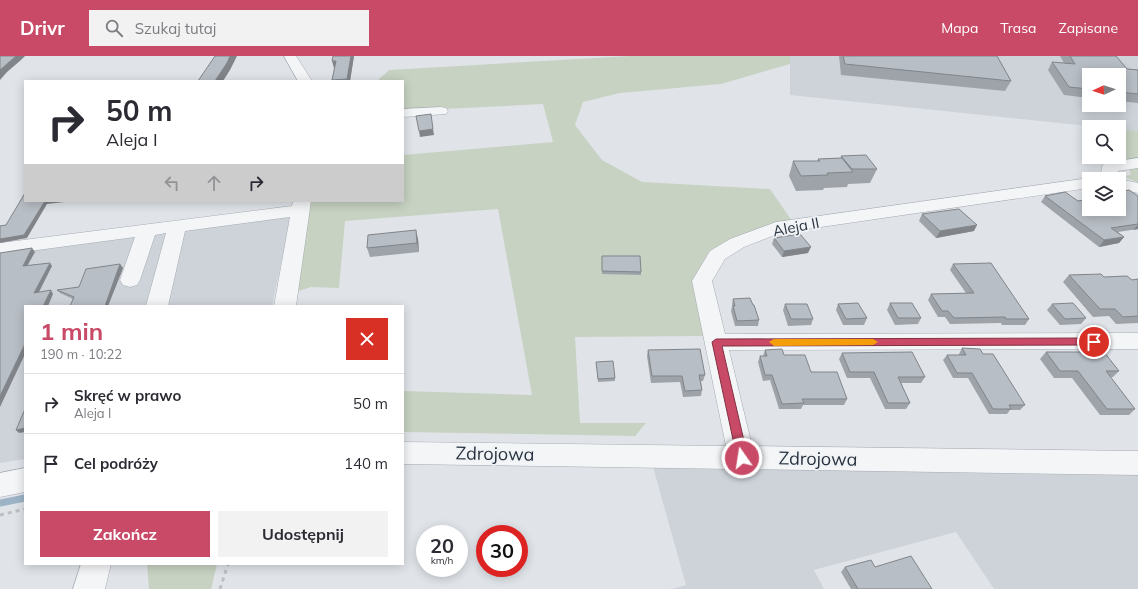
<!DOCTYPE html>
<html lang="pl">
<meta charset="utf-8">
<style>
:root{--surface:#fff;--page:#f2f2f3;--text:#2b2b33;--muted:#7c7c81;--line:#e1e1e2;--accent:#c94a67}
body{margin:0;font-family:Mulish,sans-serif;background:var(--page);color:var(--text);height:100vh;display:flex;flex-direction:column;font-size:15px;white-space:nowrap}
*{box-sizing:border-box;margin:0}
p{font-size:13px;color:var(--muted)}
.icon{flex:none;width:22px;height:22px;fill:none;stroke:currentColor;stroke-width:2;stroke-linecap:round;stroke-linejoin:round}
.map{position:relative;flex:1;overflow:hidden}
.drawer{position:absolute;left:24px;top:249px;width:380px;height:260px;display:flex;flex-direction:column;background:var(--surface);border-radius:0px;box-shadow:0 2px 10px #0003}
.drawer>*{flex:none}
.hud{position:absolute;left:24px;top:24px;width:380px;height:122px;border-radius:0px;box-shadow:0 2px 10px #0003;background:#fff;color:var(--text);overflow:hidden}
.needle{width:26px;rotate:267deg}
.buttons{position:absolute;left:1082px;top:12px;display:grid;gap:8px}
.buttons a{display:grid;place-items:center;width:44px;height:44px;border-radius:0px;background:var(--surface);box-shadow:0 2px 10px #0003;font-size:20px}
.speed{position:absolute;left:416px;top:469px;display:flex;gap:8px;font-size:20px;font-weight:700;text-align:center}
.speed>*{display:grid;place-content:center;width:52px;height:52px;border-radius:50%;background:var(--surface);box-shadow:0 2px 10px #0003;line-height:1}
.speed small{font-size:10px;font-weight:400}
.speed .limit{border:6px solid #d22;background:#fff;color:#111}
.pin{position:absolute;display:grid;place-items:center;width:34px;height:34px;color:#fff;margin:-17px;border:2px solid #fff;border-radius:50%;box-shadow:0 1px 4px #0007}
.me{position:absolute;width:44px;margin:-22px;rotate:347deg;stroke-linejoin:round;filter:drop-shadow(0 0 3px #0008)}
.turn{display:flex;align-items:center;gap:14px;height:84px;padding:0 16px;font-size:18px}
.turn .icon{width:52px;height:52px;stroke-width:2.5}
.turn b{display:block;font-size:28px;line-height:34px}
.lanes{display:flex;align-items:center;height:38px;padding:0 16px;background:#0003;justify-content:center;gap:20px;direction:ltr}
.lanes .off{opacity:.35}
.round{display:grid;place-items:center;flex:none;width:42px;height:42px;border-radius:0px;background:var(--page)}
.headline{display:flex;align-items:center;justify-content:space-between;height:68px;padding:0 16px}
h1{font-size:24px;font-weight:700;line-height:30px;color:var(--accent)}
.primary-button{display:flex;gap:8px;margin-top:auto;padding:8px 16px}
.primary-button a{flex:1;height:46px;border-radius:0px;background:var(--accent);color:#fff;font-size:16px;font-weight:700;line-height:46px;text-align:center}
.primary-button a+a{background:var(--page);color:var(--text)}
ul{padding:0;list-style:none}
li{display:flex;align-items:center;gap:12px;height:60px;padding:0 16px;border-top:1px solid var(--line)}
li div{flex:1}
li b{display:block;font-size:15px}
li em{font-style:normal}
header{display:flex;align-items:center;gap:24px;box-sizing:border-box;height:56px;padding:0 20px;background:var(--accent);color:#fff}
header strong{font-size:19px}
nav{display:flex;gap:22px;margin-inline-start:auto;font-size:14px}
.search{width:280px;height:36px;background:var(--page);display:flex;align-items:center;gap:10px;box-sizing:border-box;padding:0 14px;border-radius:0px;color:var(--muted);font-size:15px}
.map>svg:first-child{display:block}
.built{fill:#ced3da;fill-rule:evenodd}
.green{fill:#c7d2c2}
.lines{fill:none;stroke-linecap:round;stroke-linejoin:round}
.stream{stroke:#9db4c7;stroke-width:7}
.minor-casing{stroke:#a5abb3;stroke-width:1}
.path{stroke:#babfc3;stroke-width:3;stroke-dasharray:4 4;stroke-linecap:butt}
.minor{fill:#f3f5f7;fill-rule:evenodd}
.wall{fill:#9ea3a9}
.shaded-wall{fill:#81858a}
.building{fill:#b8bec5;stroke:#81858a}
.route{fill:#c94a67;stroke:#833043}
.slow{fill:#f59e0b}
.labels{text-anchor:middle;stroke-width:3.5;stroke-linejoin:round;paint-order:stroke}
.street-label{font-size:15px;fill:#29333f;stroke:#f0f3f6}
.near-street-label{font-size:18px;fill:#29333f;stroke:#f0f3f6}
</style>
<header>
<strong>Drivr</strong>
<div class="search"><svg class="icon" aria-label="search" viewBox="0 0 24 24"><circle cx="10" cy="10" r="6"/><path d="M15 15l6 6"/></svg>Szukaj tutaj</div>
<nav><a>Mapa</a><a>Trasa</a><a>Zapisane</a></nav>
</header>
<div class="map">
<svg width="1138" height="533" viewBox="0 0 1138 533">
<rect width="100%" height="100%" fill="#e0e4e9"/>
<path class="built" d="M790,0H1138V75L1119,73V71H1098L790,39ZM1089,19H1119V49H1089Z
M293,150L272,250H25V403L0,407V190Z
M653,411L1138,418V533H994L956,476L814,514L824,533H671L686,529Z"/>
<path class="green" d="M630,0H790V8L721,28L620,37L583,46L575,69L602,104L642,126L770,133L792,165L732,183L709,197L694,223L705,280L575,281L580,367H646L635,380L403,376V335L532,339L498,153L345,165L339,232L311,231L296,236L308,145H403V99L553,86L543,48L403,55V25H377L389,14Z
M1119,73L1138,75V127L1124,120L1131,119L1119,81Z
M147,508H217L211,533H149Z"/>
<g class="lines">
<path class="stream" d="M0,447L25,442"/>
<g class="minor-casing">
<path id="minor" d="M284,0H296L312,25H298Z
M441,51L446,52L448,55L446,58L403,61V53Z
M1138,102V112L1118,115V123H1100L1102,111L1104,107Z
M1089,122L1094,123H1089V132L780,177L744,191L725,203L712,225L725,278L1138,277V293L729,294L752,390L1138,395V419L403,408V386L726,390L692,225L710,195L730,183L776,166Z
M1118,123H1119L1138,127V137L1119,133Z
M293,145H311L296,250H274L290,161L185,175L168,250H146L166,177L155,179L140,224L137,229L130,231L123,229L120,224L135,181L0,199V187L292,150Z
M25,412V436L0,441V417Z
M81,508H111L105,533H73Z"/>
</g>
<path class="path" d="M0,459L25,453
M220,533L228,508"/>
<use href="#minor" class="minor"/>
</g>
<path class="wall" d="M333,0H354L350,25H332L335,12H334Z
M839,0H997L1011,25L1005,35L841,19Z
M1060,0H1116L1127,13L1138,14V47L1119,45V19H1089V42L1064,39L1048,14L1052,6L1064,7Z
M841,100L877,113L870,127L848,128L847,131L824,132L823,134L796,135L789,120L793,105H817L818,103L841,102Z
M1045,140L1078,145L1138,140V173L1118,176L1124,181L1119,187L1099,191L1041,146Z
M922,158L974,175L936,182L919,165Z
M774,182L808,197L782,201L772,188Z
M418,183L419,196L370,201L367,192Z
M602,203L641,216V219L602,218Z
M953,208L1029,263L1025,269H1002L1001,267L950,268L945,261H938L928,244L931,238L966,237L950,214Z
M123,212L108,250H70L73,243L60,237L57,234L79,231Z
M1069,219L1104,221L1132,224L1138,223V267L1116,268L1109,260L1093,261L1063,226Z
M733,243L753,249L759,264L758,270H735L731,255L732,251V249Z
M890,247L921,262L918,268L895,269L887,254Z
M785,248L813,263L811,269L788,270L783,254Z
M838,248L867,262L864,269H843L836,254Z
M1052,248L1086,262L1081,268L1060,269L1047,254Z
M962,292L983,298L1025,349L1020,354H1010L1007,358H989L968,322H953L943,304L947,299H959V298Z
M648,294L705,319L703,325H701L702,334L701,340L683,341L680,326L651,327L647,300Z
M765,294L784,299L811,316L847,343L844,349H803L801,353H779L770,324L763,325L758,306L760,300H763Z
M1046,296L1119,315L1113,321H1110L1135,353L1129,359H1100L1072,322H1054L1040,303Z
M842,297L925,321L921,327H901L910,347L906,353H885L870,322H847L839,303Z
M596,306L615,322V325L598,326Z
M845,511H875L932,533H851L841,516Z"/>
<path class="shaded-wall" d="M16,0H25L21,4L7,16L0,24V14Z
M230,0H237L230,14L223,25H215Z
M351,0H354L350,25H347V23Z
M332,5H336L338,11L334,12Z
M433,73L434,79L420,81L419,75Z
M44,145H73L47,148L27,182L0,187V183Z
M977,169L974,175L936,182L940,175Z
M1138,169V173L1133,174Z
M416,174L418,183L419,196L417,187Z
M1124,181L1119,187L1099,191L1104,184Z
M811,191L808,197L782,201L784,195Z
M32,192L35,196L25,214L23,210Z
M50,207L52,210L37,240L34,237Z
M120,208L123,212L108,250H105Z
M51,234L53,238L48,250H43Z
M25,288V298L0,351V340Z
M25,372V376L19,377L16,374Z"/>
<path class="building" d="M0,0H16L0,14Z
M215,0H230L227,7L215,25H198Z
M333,0H351L347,23L332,24L336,5H332Z
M843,0H997L1011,25L845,8Z
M1070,0H1116L1127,13L1138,14V38L1119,36V19H1089V33L1069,31L1052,6L1075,8Z
M431,58L433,73L419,75L416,60Z
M866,99L877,113H852L841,100Z
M842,102L853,116L827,117L828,119L801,120L793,105H820L818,103Z
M1129,134L1138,140V168L1111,172L1124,181L1104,184L1045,140L1065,136L1078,145L1089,143V153H1119V136Z
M25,137V145H45L24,179L0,183V170L6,169Z
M959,153L977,169L940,175L922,158Z
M416,174L417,187L367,192L368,179Z
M800,178L811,191L784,195L774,182Z
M32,192L23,210L50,207L34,237L51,234L43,250H25V288L0,340V197Z
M602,200H640L641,216L602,215Z
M991,207L1029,263H1006L1005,261L954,262L948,255H942L931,238L974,237L953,208Z
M120,208L105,250H70L74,241L57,234L79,231L86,213Z
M1101,218L1104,221L1127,220L1132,224L1138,223V260L1123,261L1115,253H1100L1069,219Z
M750,242L753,249H754L759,264L737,265L733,250H735L733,243Z
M858,247L867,262L846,263L838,248Z
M890,247H912L921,262H898Z
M1073,247L1086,262L1065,263L1052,248Z
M785,248H807L813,263H791Z
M962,292L980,293L983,298H993L1025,349H1009L1011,353H993L972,317H957L947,299H966Z
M700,293L705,319H699L702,334L685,335L682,320H652L648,294Z
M782,293L784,299H805L811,316H837L847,343H802L804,347L782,348L772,319H765L760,300H767L765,294Z
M912,296L925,321H898L910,347H888L874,316H850L842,297Z
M1046,296H1104L1119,315H1106L1135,353H1107L1078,315H1060Z
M613,305L615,322L598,323L596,306Z
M25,353V372L16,374Z
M911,500L932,533H858L845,511L871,504L875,511Z"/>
<path class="route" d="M1094,282L1098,286L1094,289L722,290L748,402L746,405L742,407L738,405L737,402L712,286L716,283Z"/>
<path class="slow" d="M774,283H873L878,286L873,289L774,290L769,286Z"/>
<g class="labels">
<g class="street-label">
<text transform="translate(796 171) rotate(-11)" y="5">Aleja II</text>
</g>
<g class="near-street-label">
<text transform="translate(495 398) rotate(1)" y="6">Zdrojowa</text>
<text transform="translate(818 403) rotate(1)" y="6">Zdrojowa</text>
</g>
</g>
</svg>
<div class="buttons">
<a><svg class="needle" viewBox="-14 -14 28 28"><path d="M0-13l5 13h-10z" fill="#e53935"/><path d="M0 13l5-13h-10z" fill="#7c7c81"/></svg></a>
<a><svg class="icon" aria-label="search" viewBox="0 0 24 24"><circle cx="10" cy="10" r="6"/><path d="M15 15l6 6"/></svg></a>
<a><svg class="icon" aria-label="layers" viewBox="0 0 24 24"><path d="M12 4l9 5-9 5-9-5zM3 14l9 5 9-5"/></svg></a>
</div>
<div class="speed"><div>20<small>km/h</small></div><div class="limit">30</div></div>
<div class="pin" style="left:1094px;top:286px;background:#d93025"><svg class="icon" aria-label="arrive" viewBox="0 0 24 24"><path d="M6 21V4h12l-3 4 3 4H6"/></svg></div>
<svg class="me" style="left:742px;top:402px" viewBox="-20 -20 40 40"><circle r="17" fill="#c94a67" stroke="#fff" stroke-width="3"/><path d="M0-11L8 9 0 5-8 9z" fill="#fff"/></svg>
<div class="hud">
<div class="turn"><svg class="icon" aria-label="right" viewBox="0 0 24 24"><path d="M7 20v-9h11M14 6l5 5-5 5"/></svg><div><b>50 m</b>Aleja I</div></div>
<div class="lanes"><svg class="icon off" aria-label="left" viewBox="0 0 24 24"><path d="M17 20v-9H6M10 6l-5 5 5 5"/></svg><svg class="icon off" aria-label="ahead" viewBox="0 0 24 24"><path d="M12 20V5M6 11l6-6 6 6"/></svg><svg class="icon" aria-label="right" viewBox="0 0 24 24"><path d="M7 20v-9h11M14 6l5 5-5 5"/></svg></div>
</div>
<section class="drawer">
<div class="headline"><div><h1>1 min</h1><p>190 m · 10:22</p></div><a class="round" style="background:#d93025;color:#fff"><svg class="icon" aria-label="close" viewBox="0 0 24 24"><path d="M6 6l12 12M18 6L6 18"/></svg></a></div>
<ul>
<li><svg class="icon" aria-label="right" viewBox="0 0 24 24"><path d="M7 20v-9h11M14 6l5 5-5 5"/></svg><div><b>Skręć w prawo</b><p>Aleja I</p></div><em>50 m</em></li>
<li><svg class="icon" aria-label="arrive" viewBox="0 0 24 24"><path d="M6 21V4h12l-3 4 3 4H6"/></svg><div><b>Cel podróży</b></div><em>140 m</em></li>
</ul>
<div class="primary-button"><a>Zakończ</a><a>Udostępnij</a></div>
</section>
</div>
